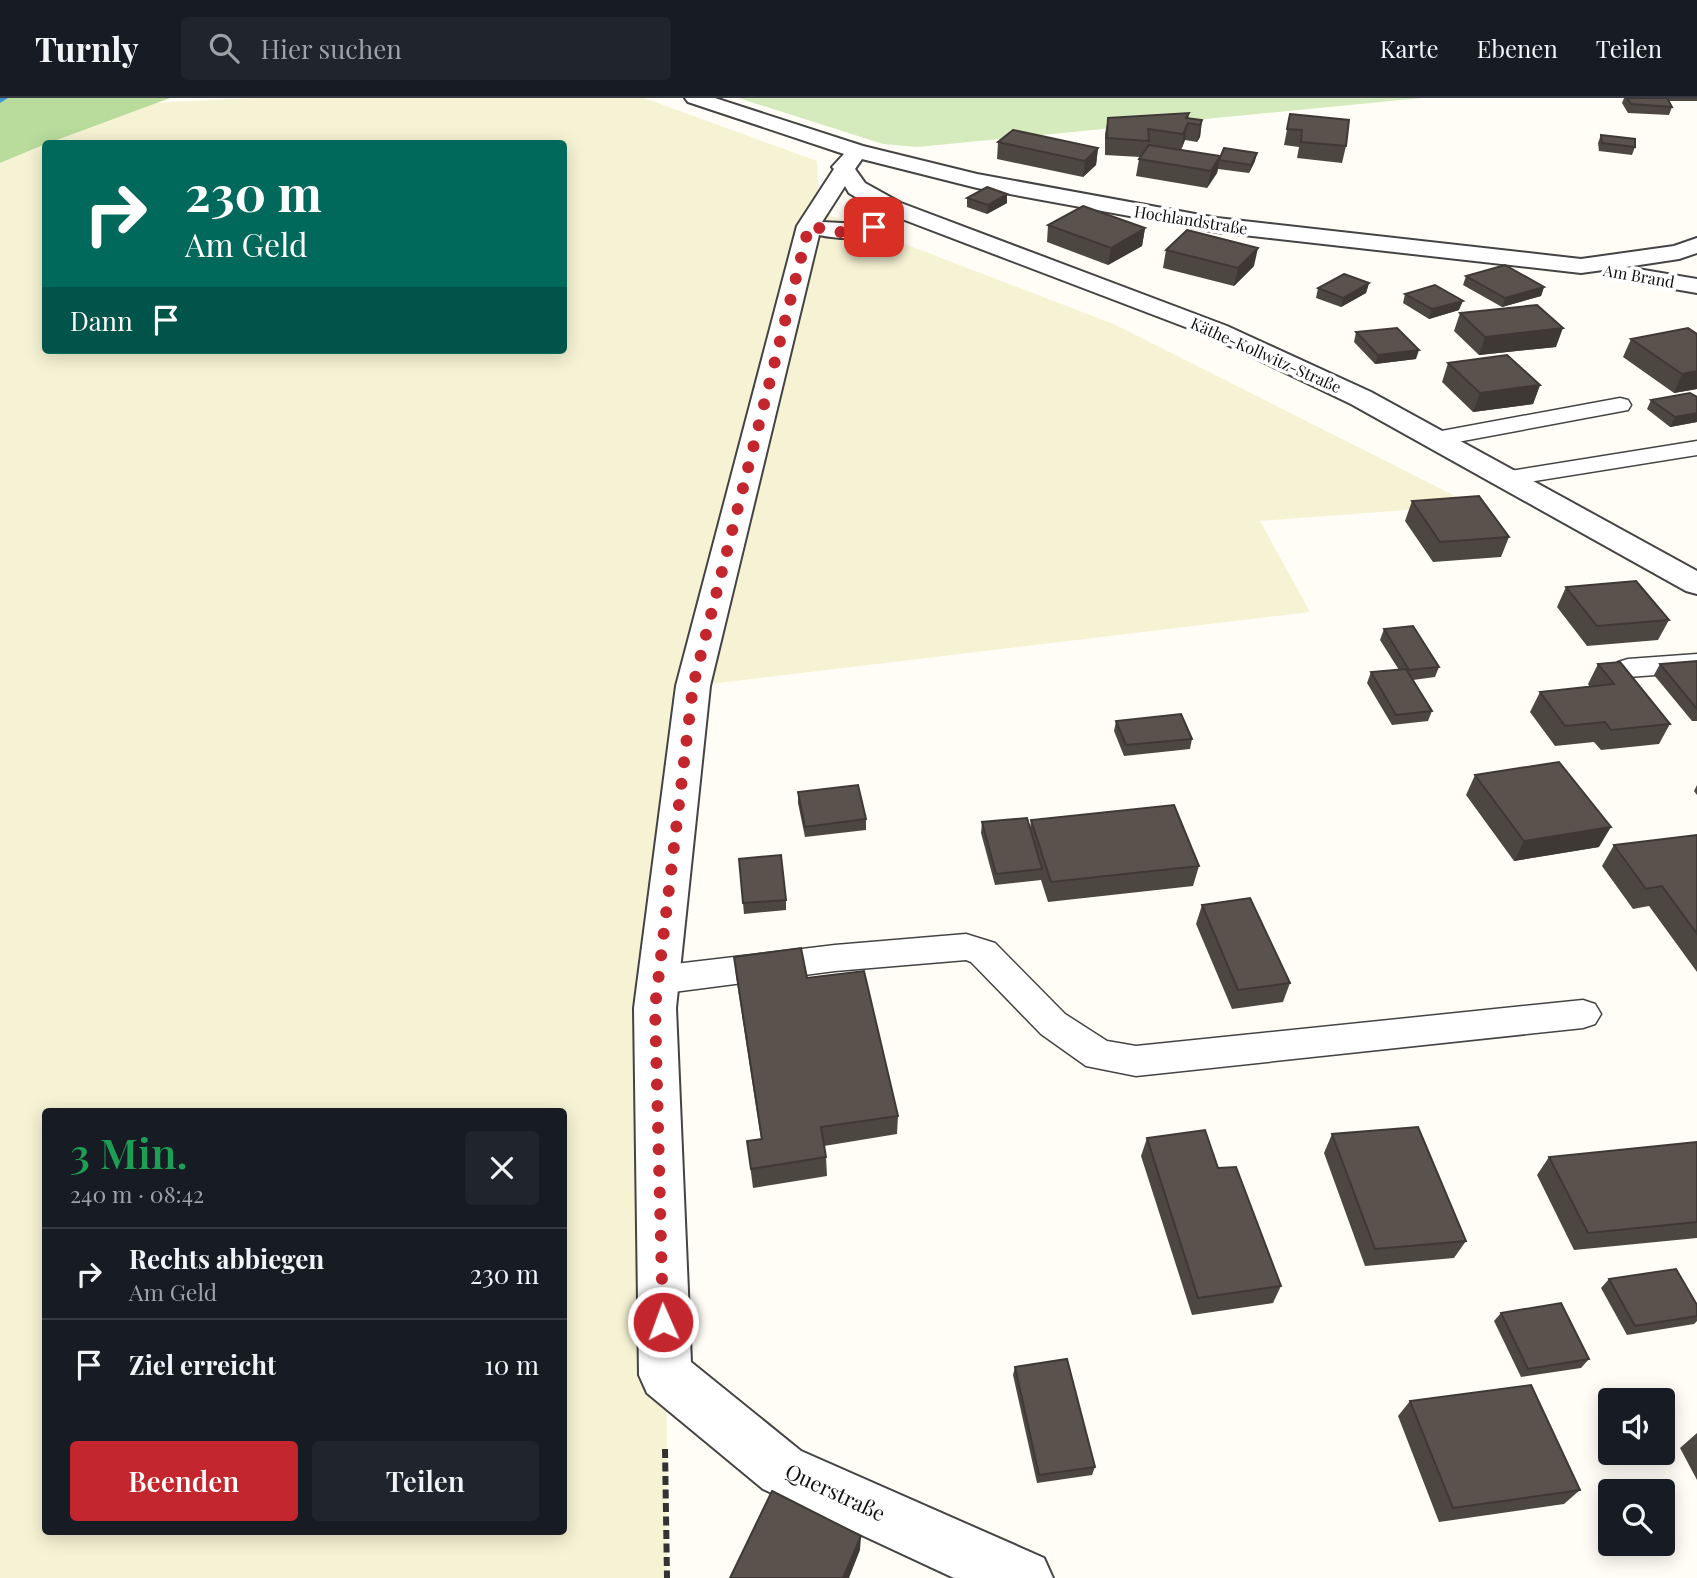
<!DOCTYPE html>
<html lang="de">
<meta charset="utf-8">
<style>
:root{--surface:#171b24;--page:#20242c;--text:#f1f3f6;--muted:#9ea1a6;--line:#363941;--accent:#c4262e}
body{margin:0;font-family:"Playfair Display",serif;background:var(--page);color:var(--text);height:100vh;display:flex;flex-direction:column;font-size:26px;white-space:nowrap}
*{box-sizing:border-box;margin:0}
p{font-size:23px;color:var(--muted)}
.icon{flex:none;width:38px;height:38px;fill:none;stroke:currentColor;stroke-width:2;stroke-linecap:round;stroke-linejoin:round}
.map{position:relative;flex:1;overflow:hidden}
.side{position:absolute;left:42px;top:1010px;width:525px;height:427px;display:flex;flex-direction:column;background:var(--surface);border-radius:7px;box-shadow:0 4px 18px #0003}
.side>*{flex:none}
.banner{position:absolute;left:42px;top:42px;width:525px;height:214px;border-radius:7px;box-shadow:0 4px 18px #0003;background:#00695c;color:#fff;overflow:hidden}
.tools{position:absolute;left:1598px;top:1290px;display:grid;gap:14px}
.tools a{display:grid;place-items:center;width:77px;height:77px;border-radius:7px;background:var(--surface);box-shadow:0 4px 18px #0003;font-size:35px}
.pin{position:absolute;display:grid;place-items:center;width:60px;height:60px;color:#fff;margin:-30px;border-radius:14px;box-shadow:0 4px 10px #0006}
.me{position:absolute;width:77px;margin:-38px;rotate:358deg;stroke-linejoin:round;filter:drop-shadow(0 0 5px #0008)}
.turn{display:flex;align-items:center;gap:24px;height:147px;padding:0 28px;font-size:32px}
.turn .icon{width:91px;height:91px;stroke-width:2.5}
.turn b{display:block;font-size:49px;line-height:60px}
.then{display:flex;align-items:center;height:66px;padding:0 28px;background:#0003;gap:14px;font-size:26px}
.round{display:grid;place-items:center;flex:none;width:74px;height:74px;border-radius:7px;background:var(--page)}
.summary{display:flex;align-items:center;justify-content:space-between;height:119px;padding:0 28px}
h1{font-size:42px;font-weight:600;line-height:52px;color:#1e9e55}
.action{display:flex;gap:14px;margin-top:auto;padding:14px 28px}
.action a{flex:1;height:80px;border-radius:7px;background:var(--accent);color:#fff;font-size:28px;font-weight:600;line-height:80px;text-align:center}
.action a+a{background:var(--page);color:var(--text)}
ul{padding:0;list-style:none}
li{display:flex;align-items:center;gap:21px;height:91px;padding:0 28px;border-top:2px solid var(--line)}
li div{flex:1}
li b{display:block;font-size:26px}
li em{font-style:normal}
header{display:flex;align-items:center;gap:42px;box-sizing:border-box;height:98px;padding:0 35px;background:var(--surface);border-bottom:2px solid var(--line)}
header strong{font-size:33px}
nav{display:flex;gap:38px;margin-inline-start:auto;font-size:24px}
.search{width:490px;height:63px;background:var(--page);display:flex;align-items:center;gap:18px;box-sizing:border-box;padding:0 24px;border-radius:7px;color:var(--muted);font-size:26px}
.map>svg:first-child{display:block}
.farmland{fill:#f6f3d4;fill-rule:evenodd}
.green{fill:#d5ebbd}
.forest{fill:#b9dc9c}
.lines{fill:none;stroke-linecap:round;stroke-linejoin:round}
.stream{fill:#3f96cf;fill-rule:evenodd}
.service-casing{stroke:#444;stroke-width:3}
.minor-casing{stroke:#444;stroke-width:4}
.path{stroke:#333;stroke-width:6;stroke-dasharray:9 4.5;stroke-linecap:butt}
.service{fill:#fff;fill-rule:evenodd}
.minor{fill:#fff;fill-rule:evenodd}
.wall{fill:#4d4742}
.shaded-wall{fill:#3f3936}
.building{fill:#5a524d;stroke:#3f3936;stroke-width:2}
.route{stroke:#c4262e;stroke-width:12;stroke-dasharray:0 21.6}
.labels{text-anchor:middle;stroke-width:7;stroke-linejoin:round;paint-order:stroke}
.far-street-label{font-size:16px;fill:#111;stroke:#fff}
.near-street-label{font-size:21px;fill:#111;stroke:#fff}
</style>
<header>
<strong>Turnly</strong>
<div class="search"><svg class="icon" aria-label="search" viewBox="0 0 24 24"><circle cx="10" cy="10" r="6"/><path d="M15 15l6 6"/></svg>Hier suchen</div>
<nav><a>Karte</a><a>Ebenen</a><a>Teilen</a></nav>
</header>
<div class="map">
<svg width="1697" height="1480" viewBox="0 0 1697 1480">
<rect width="100%" height="100%" fill="#fffdf5"/>
<path class="farmland" d="M255,0H644L817,63L819,113L1116,227L1473,407L1260,423L1310,514L693,588L666,806L667,1480H0V65L45,47L46,252H564V46L50,45L151,5ZM46,1013H564V1433H46Z"/>
<path class="green" d="M738,0H1422L917,49L883,46Z"/>
<path class="forest" d="M0,0H170L46,46L0,65Z"/>
<g class="lines">
<path class="stream" d="M0,0H8L0,5Z"/>
<g class="service-casing">
<path id="service" d="M1620,300L1628,302L1631,307L1628,312L1436,348L1428,346L1424,341L1428,336L1436,334Z
M1697,343V357L1510,387L1501,385L1498,380L1501,375L1510,373Z
M1697,556V574L1628,579L1618,576L1614,570L1618,564L1628,561Z
M966,836L995,845L1065,916L1107,943L1136,948L1583,902L1595,906L1601,916L1595,926L1583,930L1136,978L1086,968L1041,936L971,864L966,862L835,873L658,896L646,892L641,882L646,872L658,868L835,847Z"/>
</g>
<g class="minor-casing">
<path id="minor" d="M685,0H715L863,48L977,76L1217,120L1581,161L1674,148L1697,140V155L1679,161L1626,169L1697,181V195L1605,179L1603,172L1581,175L1217,134L977,90L862,61L855,71L865,85L901,105L1227,228L1371,294L1697,473V496L1686,493L1351,306L1209,238L902,121C878,142 848,143 819,137L710,588L676,910L691,1264L801,1353L1044,1460L1053,1480H954L763,1391L647,1295L639,1277L634,910L676,588L797,128L834,71L832,69L844,56L688,4ZM845,88L849,95L882,115L861,126L822,124Z"/>
</g>
<path class="path" d="M665,1351L667,1480"/>
<use href="#service" class="service"/>
<use href="#minor" class="minor"/>
</g>
<path class="wall" d="M1624,0H1697V3H1669L1672,9L1669,17L1628,15L1622,5Z
M1290,16L1346,48L1342,65L1297,60L1299,49L1284,47Z
M1108,20H1188L1202,22L1200,39L1197,44L1185,42L1181,52L1255,63L1249,75L1218,71L1217,75L1207,90L1136,78L1139,61L1140,59L1105,57V36Z
M1601,37L1635,49L1632,57L1599,53L1598,45Z
M998,44L1098,50L1096,67L1083,79L997,61Z
M1007,96V105L987,116L967,109V100Z
M1048,127L1145,130L1142,148L1108,167L1047,144Z
M1166,152L1254,168L1234,188L1163,170Z
M1466,178L1544,189L1541,198L1502,209L1463,187Z
M1369,185L1366,195L1341,209L1316,200L1318,190Z
M1405,196L1459,212L1429,221L1403,205Z
M1460,215L1556,249L1479,257L1454,233Z
M1356,234L1416,261L1375,266L1354,244Z
M1697,236V291L1674,295L1623,259L1631,241Z
M1448,265L1540,287L1533,306L1473,314L1442,284Z
M1697,299V324L1670,329L1647,311L1651,302Z
M1412,403L1509,439L1501,459L1433,464L1405,423Z
M1566,489L1669,522L1658,542L1587,548L1557,509Z
M1384,531L1439,569L1435,579L1413,582L1432,613L1428,623L1392,627L1367,585L1371,574L1399,572L1380,542Z
M1697,563V623H1692L1654,577L1660,566Z
M1598,566L1670,626L1659,646L1601,652L1594,644L1555,648L1530,614L1540,594L1590,589L1588,586Z
M1116,623L1192,641L1190,651L1124,658L1114,633Z
M1475,677L1599,749L1514,763L1466,697Z
M1697,687V697L1694,693Z
M798,694L866,721V732L805,739L798,705Z
M1031,722L1199,768L1193,788L1048,804L1041,782L995,787L981,735L982,724L1030,731Z
M1697,737V874L1649,808L1633,811L1602,768L1614,747Z
M739,761L786,802V812L744,816Z
M1202,807L1290,885L1283,904L1232,911L1196,826Z
M734,859L898,1018L897,1036L824,1048L826,1059L827,1078L753,1090L747,1043L761,1041L736,878Z
M1332,1036L1466,1143L1454,1160L1365,1168L1324,1055Z
M1147,1040L1281,1188L1273,1205L1192,1217L1141,1058Z
M1697,1044V1140L1574,1152L1537,1077L1549,1059Z
M1609,1181L1697,1207V1223L1694,1226L1627,1237L1601,1190Z
M1501,1215L1589,1261L1581,1270L1521,1279L1494,1223Z
M1015,1269L1095,1369L1092,1377L1037,1385L1013,1277Z
M1410,1303L1580,1392L1564,1406L1439,1424L1398,1318Z
M1697,1335V1382L1680,1350Z"/>
<path class="shaded-wall" d="M1189,15L1185,42L1181,52L1186,20Z
M1202,22L1200,39L1197,44L1200,27Z
M1098,50L1096,67L1083,79L1085,63Z
M1257,55L1255,63L1249,75L1251,67Z
M1220,58L1217,75L1207,90L1211,73Z
M1007,96V105L987,116L988,107Z
M1145,130L1142,148L1108,167L1111,150Z
M1258,150L1254,168L1234,188L1238,170Z
M1369,185L1366,195L1341,209L1343,200Z
M1544,189L1541,198L1502,209L1505,200Z
M1463,203L1459,212L1429,221L1432,211Z
M1563,230L1556,249L1479,257L1485,239Z
M1419,252L1416,261L1375,266L1378,257Z
M1697,273V291L1674,295L1682,276Z
M1540,287L1533,306L1473,314L1480,295Z
M1697,315V324L1670,329L1675,319Z
M1611,729L1599,749L1514,763L1524,743Z
M861,1438L860,1452L849,1480H843Z"/>
<path class="building" d="M1627,0H1667L1672,9L1631,6Z
M1189,15L1186,20L1202,22L1200,27L1188,25L1183,36L1148,31L1149,43L1107,40L1108,20Z
M1290,16L1349,22L1346,48L1301,44L1302,32L1287,31Z
M1013,32L1098,50L1085,63L998,44Z
M1601,37L1635,41V49L1602,45Z
M1149,47L1220,58L1211,73L1139,61Z
M1224,50L1257,55L1251,67L1219,62Z
M987,89L1007,96L988,107L967,100Z
M1083,108L1145,130L1111,150L1048,127Z
M1187,132L1258,150L1238,170L1166,152Z
M1505,167L1544,189L1505,200L1466,178Z
M1344,176L1369,185L1343,200L1318,190Z
M1435,187L1463,203L1432,211L1405,196Z
M1537,207L1563,230L1485,239L1460,215Z
M1397,230L1419,252L1378,257L1356,234Z
M1688,230L1697,236V273L1682,276L1631,241Z
M1507,257L1540,287L1480,295L1448,265Z
M1690,295L1697,299V315L1675,319L1651,302Z
M1479,398L1509,439L1440,444L1412,403Z
M1636,483L1669,522L1597,528L1566,489Z
M1413,528L1439,569L1409,572L1384,531Z
M1697,563V611L1660,566Z
M1620,564L1670,626L1611,632L1605,624L1565,628L1540,594L1614,586L1598,566Z
M1406,571L1432,613L1396,617L1371,574Z
M1181,616L1192,641L1126,647L1116,623Z
M1559,664L1611,729L1524,743L1475,677Z
M858,687L866,721L805,729L798,694Z
M1174,707L1199,768L1051,784L1031,722Z
M1027,720L1042,771L996,776L982,724Z
M1697,737V836L1662,788L1646,791L1614,747Z
M781,757L786,802L743,805L739,761Z
M1250,800L1290,885L1238,892L1202,807Z
M801,850L807,880L864,873L898,1018L821,1029L826,1059L751,1071L747,1043L762,1041L734,859Z
M1418,1029L1466,1143L1375,1151L1332,1036Z
M1205,1032L1218,1070L1236,1069L1281,1188L1198,1200L1147,1040Z
M1697,1044V1124L1588,1135L1549,1059Z
M1676,1171L1697,1207V1218L1635,1228L1609,1181Z
M1561,1205L1589,1261L1528,1271L1501,1215Z
M1067,1261L1095,1369L1039,1377L1015,1269Z
M1531,1287L1580,1392L1453,1410L1410,1303Z
M772,1393L861,1438L843,1480H730Z"/>
<g class="lines">
<path class="route" d="M663,1224L655,909L693,588L809,128L845,135L874,129"/>
</g>
<g class="labels">
<g class="far-street-label">
<text transform="translate(1191 122) rotate(9)" y="6">Hochlandstraße</text>
<text transform="translate(1639 178) rotate(10)" y="6">Am Brand</text>
<text transform="translate(1266 257) rotate(24)" y="6">Käthe-Kollwitz-Straße</text>
</g>
<g class="near-street-label">
<text transform="translate(835 1395) rotate(25)" y="7">Querstraße</text>
</g>
</g>
</svg>
<div class="tools">
<a><svg class="icon" aria-label="sound" viewBox="0 0 24 24"><path d="M4 9h4l5-4v14l-5-4H4zM17 9q2 3 0 6"/></svg></a>
<a><svg class="icon" aria-label="search" viewBox="0 0 24 24"><circle cx="10" cy="10" r="6"/><path d="M15 15l6 6"/></svg></a>
</div>
<div class="pin" style="left:874px;top:129px;background:#d93025"><svg class="icon" aria-label="arrive" viewBox="0 0 24 24"><path d="M6 21V4h12l-3 4 3 4H6"/></svg></div>
<svg class="me" style="left:663px;top:1224px" viewBox="-20 -20 40 40"><circle r="17" fill="#c4262e" stroke="#fff" stroke-width="3"/><path d="M0-11L8 9 0 5-8 9z" fill="#fff"/></svg>
<div class="banner">
<div class="turn"><svg class="icon" aria-label="right" viewBox="0 0 24 24"><path d="M7 20v-9h11M14 6l5 5-5 5"/></svg><div><b>230 m</b>Am Geld</div></div>
<div class="then">Dann<svg class="icon" aria-label="arrive" viewBox="0 0 24 24"><path d="M6 21V4h12l-3 4 3 4H6"/></svg></div>
</div>
<section class="side">
<div class="summary"><div><h1>3 Min.</h1><p>240 m · 08:42</p></div><a class="round"><svg class="icon" aria-label="close" viewBox="0 0 24 24"><path d="M6 6l12 12M18 6L6 18"/></svg></a></div>
<ul>
<li><svg class="icon" aria-label="right" viewBox="0 0 24 24"><path d="M7 20v-9h11M14 6l5 5-5 5"/></svg><div><b>Rechts abbiegen</b><p>Am Geld</p></div><em>230 m</em></li>
<li><svg class="icon" aria-label="arrive" viewBox="0 0 24 24"><path d="M6 21V4h12l-3 4 3 4H6"/></svg><div><b>Ziel erreicht</b></div><em>10 m</em></li>
</ul>
<div class="action"><a>Beenden</a><a>Teilen</a></div>
</section>
</div>
